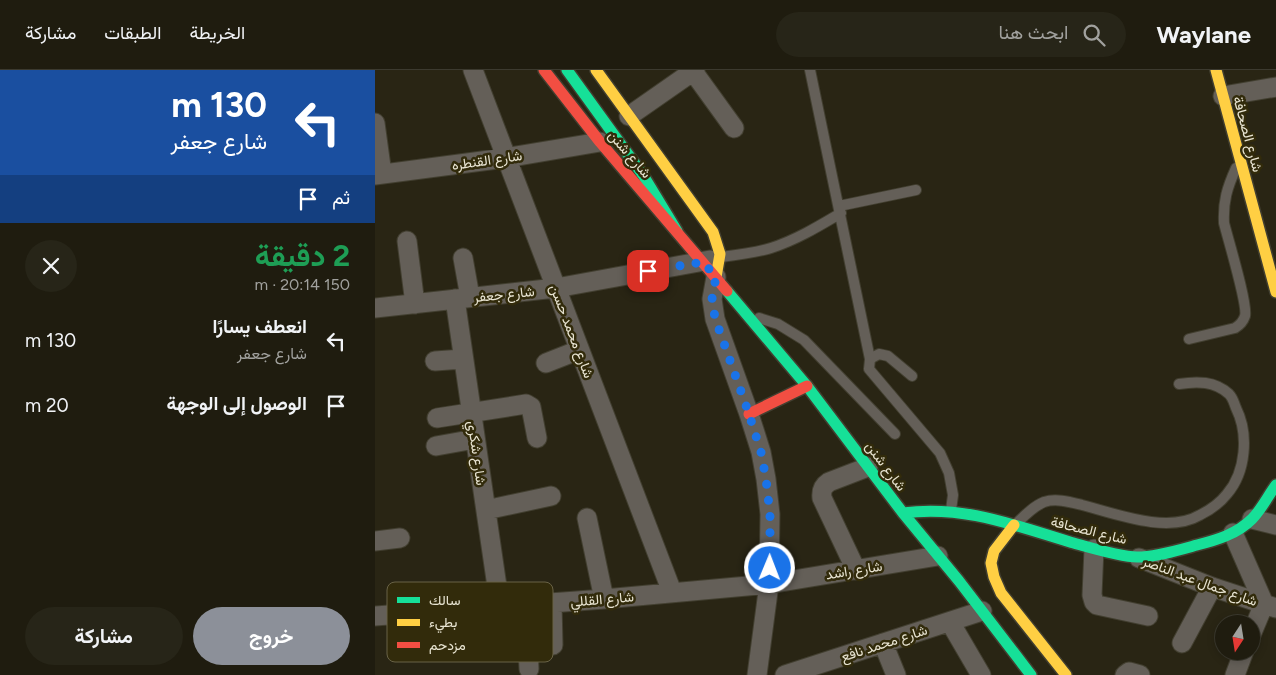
<!DOCTYPE html>
<html lang="ar">
<meta charset="utf-8">
<style>
:root{--surface:#1f1c0f;--page:#272518;--text:#f1f3f6;--muted:#a1a19e;--line:#3c3a2f;--accent:#8c9099}
body{margin:0;font-family:Figtree,Vazirmatn,sans-serif;background:var(--page);color:var(--text);direction:rtl;height:100vh;display:flex;flex-direction:column;font-size:19px;white-space:nowrap}
*{box-sizing:border-box;margin:0}
p{font-size:16px;color:var(--muted)}
.icon{flex:none;width:28px;height:28px;fill:none;stroke:currentColor;stroke-width:2;stroke-linecap:round;stroke-linejoin:round}
.map{position:relative;flex:1;overflow:hidden;direction:ltr}
.drawer{display:flex;flex-direction:column;background:var(--surface);width:375px}
.drawer>*{flex:none}
.top-card{background:#1a4fa0;color:#fff;overflow:hidden}
.needle{width:32px;rotate:192deg}
.buttons{position:absolute;left:840px;top:545px;display:grid;gap:10px}
.buttons a{display:grid;place-items:center;width:45px;height:45px;border-radius:50%;background:var(--surface);box-shadow:0 2px 8px #0003,0 0 0 1px var(--line);font-size:25px}
.pin{position:absolute;display:grid;place-items:center;width:42px;height:42px;color:#fff;margin:-21px;border-radius:10px;box-shadow:0 2px 8px #0006}
.me{position:absolute;width:55px;margin:-28px;rotate:1deg;stroke-linejoin:round;filter:drop-shadow(0 0 4px #0008)}
.turn{display:flex;align-items:center;gap:18px;height:105px;padding:0 25px;font-size:22px}
.turn .icon{width:65px;height:65px;stroke-width:2.5}
.turn b{display:block;font-size:35px;line-height:42px}
.then{display:flex;align-items:center;height:48px;padding:0 25px;background:#0003;gap:10px;font-size:19px}
.round{display:grid;place-items:center;flex:none;width:52px;height:52px;border-radius:26px;background:var(--page)}
.summary{display:flex;align-items:center;justify-content:space-between;height:85px;padding:0 25px}
h1{font-size:30px;font-weight:700;line-height:38px;color:#1e9e55}
.cta{display:flex;gap:10px;margin-top:auto;padding:10px 25px}
.cta a{flex:1;height:58px;border-radius:30px;background:var(--accent);color:#fff;font-size:20px;font-weight:700;line-height:58px;text-align:center}
.cta a+a{background:var(--page);color:var(--text)}
ul{padding:0;list-style:none}
li{display:flex;align-items:center;gap:15px;height:65px;padding:0 25px}
li div{flex:1}
li b{display:block;font-size:19px}
li em{font-style:normal}
header{display:flex;align-items:center;gap:30px;box-sizing:border-box;height:70px;padding:0 25px;background:var(--surface);border-bottom:1px solid var(--line)}
header strong{font-size:24px}
nav{display:flex;gap:28px;margin-inline-start:auto;font-size:18px}
.search{width:350px;height:45px;background:var(--page);display:flex;align-items:center;gap:12px;box-sizing:border-box;padding:0 18px;border-radius:28px;color:var(--muted);font-size:19px}
main{display:flex;flex:1;min-height:0}
.map>svg:first-child{display:block}
.lines{fill:none;stroke-linecap:round;stroke-linejoin:round}
.lane-casing{stroke:#423f30;stroke-width:12}
.street-casing{stroke:#423f30;stroke-width:21}
.fast-casing{stroke:#423f30;stroke-width:14}
.slow-casing{stroke:#423f30;stroke-width:14}
.jam-casing{stroke:#423f30;stroke-width:14}
.lane{stroke:#645f58;stroke-width:10}
.street{stroke:#645f58;stroke-width:19}
.fast{stroke:#16e098;stroke-width:11}
.slow{stroke:#ffcf43;stroke-width:11}
.jam{stroke:#f24e42;stroke-width:11}
.route{stroke:#1a73e8;stroke-width:9;stroke-dasharray:0 16.2}
.labels{text-anchor:middle;stroke-width:5;stroke-linejoin:round;paint-order:stroke}
.street-label{font-size:14px;fill:#e9e5d3;stroke:#322b0b}
.key{fill:#322b0b;stroke:#696347;stroke-width:1}
.key-label{font-size:14px;fill:#e9e5d3}
</style>
<header>
<strong>Waylane</strong>
<div class="search"><svg class="icon" aria-label="search" viewBox="0 0 24 24"><circle cx="10" cy="10" r="6"/><path d="M15 15l6 6"/></svg>ابحث هنا</div>
<nav><a>الخريطة</a><a>الطبقات</a><a>مشاركة</a></nav>
</header>
<main>
<div class="map">
<svg width="901" height="605" viewBox="0 0 901 605">
<rect width="100%" height="100%" fill="#292514"/>
<g class="lines">
<g class="lane-casing">
<path id="lane" d="M435,0L495,289
M464,136L541,120
M346,187C363,185 380,183 396,178C421,170 444,156 466,143
M384,248L403,254L429,270L520,364
M814,269L860,258C865,255 868,252 870,246C873,235 853,169 849,153C848,131 852,118 861,98
M537,306L513,286L504,284L495,289L494,299L565,383L574,403L578,425L576,440
M642,453C650,445 659,436 669,432C681,428 695,432 707,435C741,444 793,464 825,445C835,440 845,433 852,424C871,402 874,364 861,338C859,333 858,328 854,324C840,311 822,311 804,314"/>
</g>
<g class="street-casing">
<path id="street" d="M98,0L297,522
M317,0L359,58
M848,26L901,17
M254,46L320,0
M0,53L7,104
M0,105L130,88L225,72
M32,171L40,234
M88,188L95,227
M341,207L337,229L340,249L374,344L386,382L391,409L395,444L394,514L382,605
M80,229L125,537
M0,238L181,218L335,190
M60,291L88,289
M171,293L204,280
M62,348L151,334L156,337L162,368
M61,376L100,369
M111,440L176,426
M212,448L229,529
M877,449L901,455
M858,463L889,534
M0,471L25,468
M719,479L717,525L719,532L722,535L773,546
M764,488L837,517L901,538
M481,500L447,428C446,420 448,416 454,412L493,397
M177,533L178,575
M151,535L154,599
M0,546L229,529L394,514L563,486
M575,552L606,605
M876,565L889,534
M508,573L521,605
M807,573L837,517
M410,605L607,541
M750,605L754,602L765,605
M860,605L869,581"/>
</g>
<g class="fast-casing">
<path id="fast" d="M192,0L268,105L302,161
M352,221L432,316L528,443L584,511L656,605
M528,443C589,435 638,455 695,472C713,477 745,487 762,487C781,487 804,480 822,475C842,470 862,464 877,449C886,440 893,426 901,415"/>
</g>
<g class="slow-casing">
<path id="slow" d="M221,0L338,162L345,184L341,207
M841,0L901,222
M639,455L619,481L616,493L619,507L626,523L691,605"/>
</g>
<g class="jam-casing">
<path id="jam" d="M169,0L225,72L352,221
M374,344L432,316"/>
</g>
<use href="#lane" class="lane"/>
<use href="#street" class="street"/>
<use href="#fast" class="fast"/>
<use href="#slow" class="slow"/>
<use href="#jam" class="jam"/>
</g>
<g class="lines">
<path class="route" d="M273,201L328,192L341,207L337,229L340,248L374,344L386,382L391,409L395,444V498"/>
</g>
<g class="labels">
<g class="street-label">
<text transform="translate(873 64) rotate(75)" y="5">شارع الصحافة</text>
<text transform="translate(255 84) rotate(49)" y="5">شارع شنن</text>
<text transform="translate(112 90) rotate(-8)" y="5">شارع القنطره</text>
<text transform="translate(129 224) rotate(-6)" y="5">شارع جعفر</text>
<text transform="translate(197 261) rotate(69)" y="5">شارع محمد حسن</text>
<text transform="translate(102 383) rotate(82)" y="5">شارع شكري</text>
<text transform="translate(511 396) rotate(53)" y="5">شارع شنن</text>
<text transform="translate(714 460) rotate(14)" y="5">شارع الصحافة</text>
<text transform="translate(479 500) rotate(-9)" y="5">شارع راشد</text>
<text transform="translate(825 511) rotate(20)" y="5">شارع جمال عبد الناصر</text>
<text transform="translate(227 529) rotate(-5)" y="5">شارع القللي</text>
<text transform="translate(509 573) rotate(-18)" y="5">شارع محمد نافع</text>
</g>
</g>
<rect x="12" y="512" width="166" height="80" rx="8" class="key"/>
<rect x="22" y="527" width="23" height="6" fill="#16e098"/>
<rect x="22" y="549" width="23" height="7" fill="#ffcf43"/>
<rect x="22" y="572" width="23" height="6" fill="#f24e42"/>
<g class="key-label">
<text x="54" y="535">سالك</text>
<text x="54" y="557">بطيء</text>
<text x="54" y="580">مزدحم</text>
</g>
</svg>
<div class="buttons">
<a><svg class="needle" viewBox="-14 -14 28 28"><path d="M0-13l5 13h-10z" fill="#e53935"/><path d="M0 13l5-13h-10z" fill="#a1a19e"/></svg></a>
</div>
<div class="pin" style="left:273px;top:201px;background:#d93025"><svg class="icon" aria-label="arrive" viewBox="0 0 24 24"><path d="M6 21V4h12l-3 4 3 4H6"/></svg></div>
<svg class="me" style="left:395px;top:498px" viewBox="-20 -20 40 40"><circle r="17" fill="#1a73e8" stroke="#fff" stroke-width="3"/><path d="M0-11L8 9 0 5-8 9z" fill="#fff"/></svg>
</div>
<section class="drawer">
<div class="top-card">
<div class="turn"><svg class="icon" aria-label="left" viewBox="0 0 24 24"><path d="M17 20v-9H6M10 6l-5 5 5 5"/></svg><div><b>130 m</b>شارع جعفر</div></div>
<div class="then">ثم<svg class="icon" aria-label="arrive" viewBox="0 0 24 24"><path d="M6 21V4h12l-3 4 3 4H6"/></svg></div>
</div>
<div class="summary"><div><h1>2 دقيقة</h1><p>150 m · 20:14</p></div><a class="round"><svg class="icon" aria-label="close" viewBox="0 0 24 24"><path d="M6 6l12 12M18 6L6 18"/></svg></a></div>
<ul>
<li><svg class="icon" aria-label="left" viewBox="0 0 24 24"><path d="M17 20v-9H6M10 6l-5 5 5 5"/></svg><div><b>انعطف يسارًا</b><p>شارع جعفر</p></div><em>130 m</em></li>
<li><svg class="icon" aria-label="arrive" viewBox="0 0 24 24"><path d="M6 21V4h12l-3 4 3 4H6"/></svg><div><b>الوصول إلى الوجهة</b></div><em>20 m</em></li>
</ul>
<div class="cta"><a>خروج</a><a>مشاركة</a></div>
</section>
</main>
